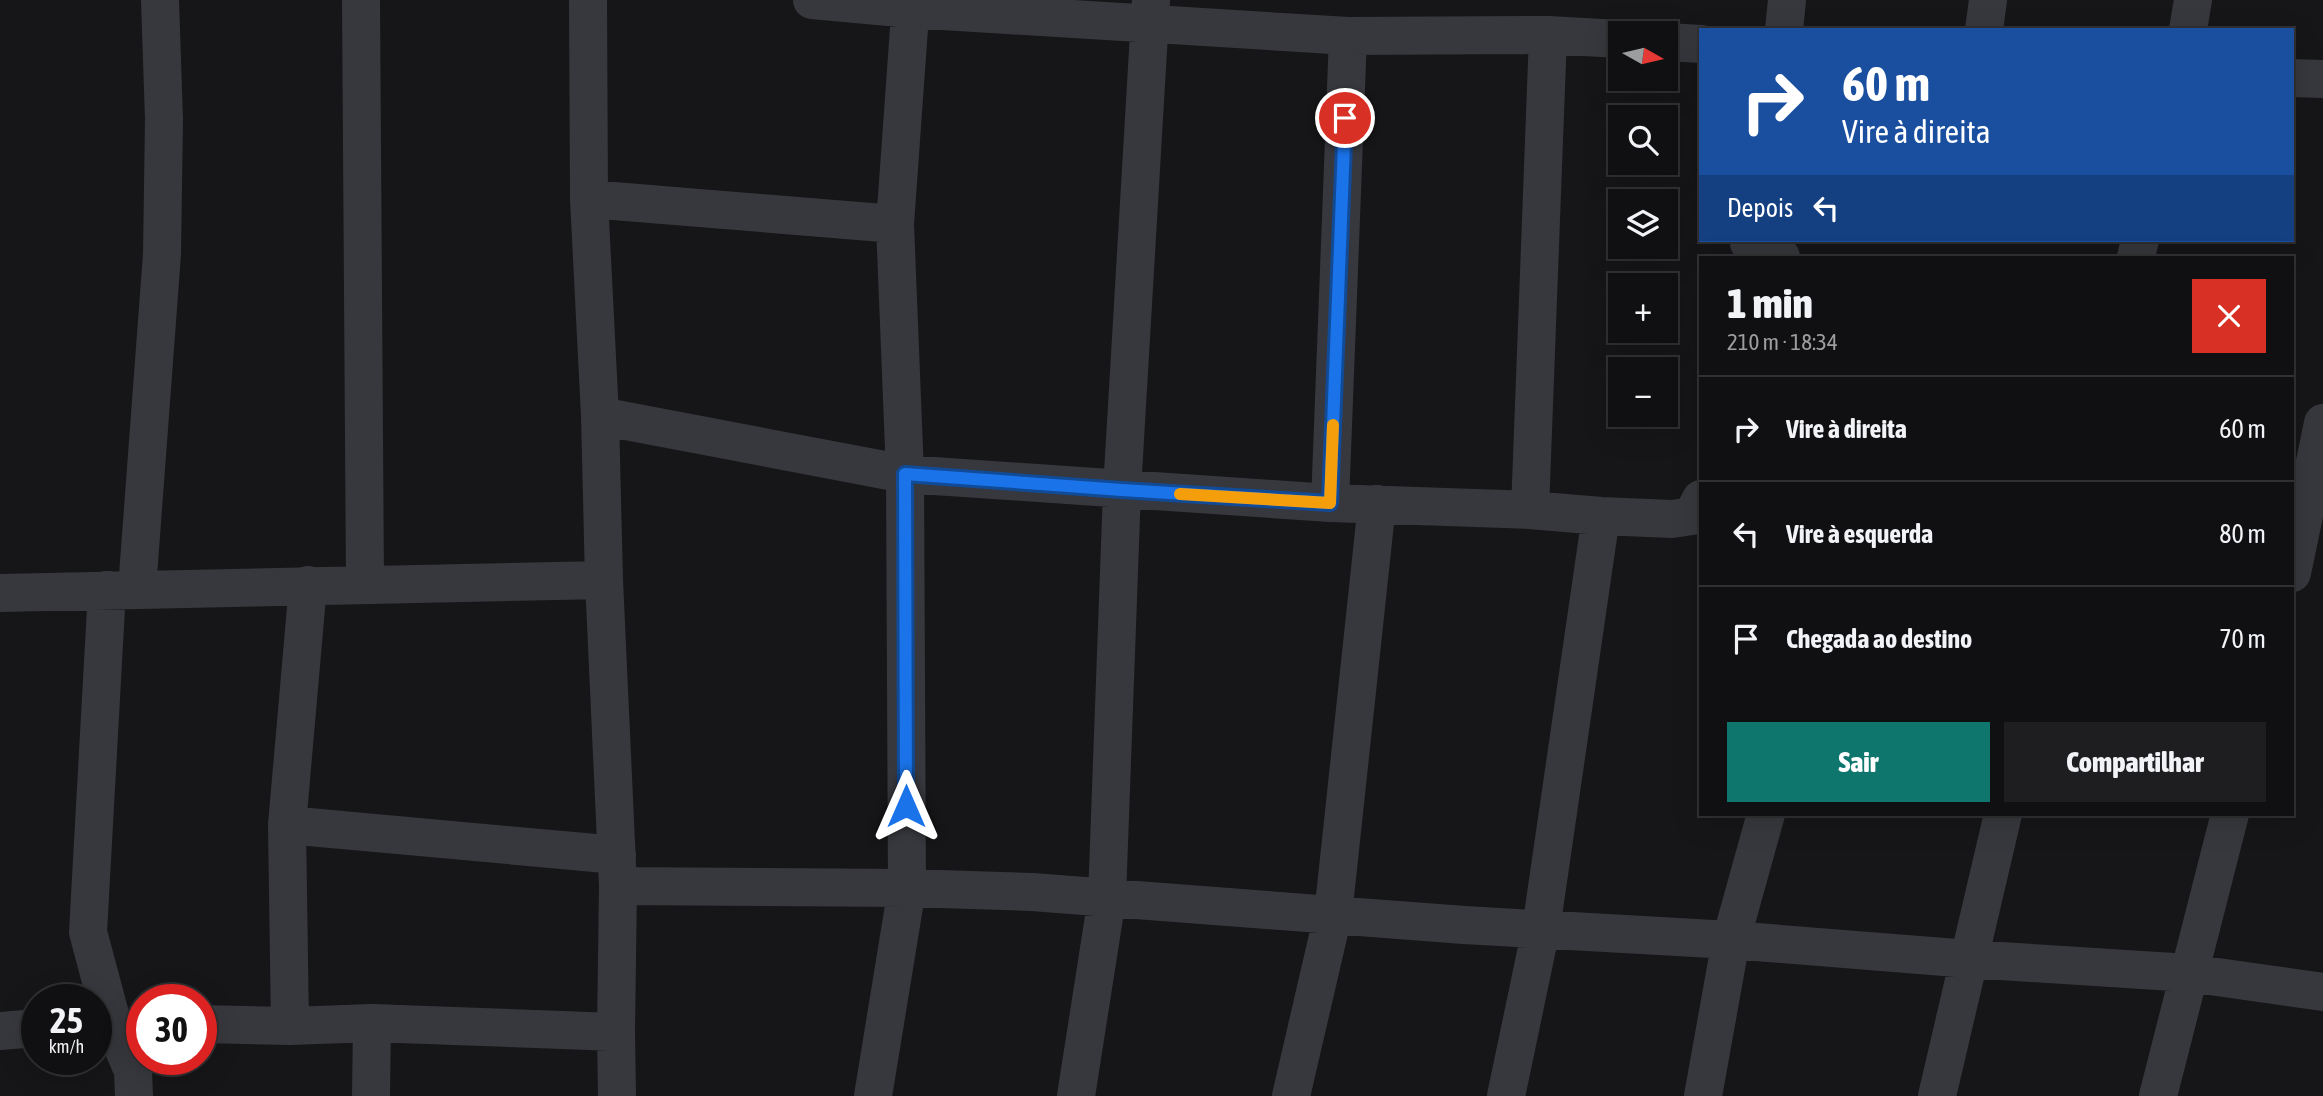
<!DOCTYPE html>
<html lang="pt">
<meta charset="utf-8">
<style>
:root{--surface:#101012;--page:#1e1e20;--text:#f1f3f6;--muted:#9c9d9f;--line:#303032;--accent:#0f766e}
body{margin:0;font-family:"Asap Condensed",sans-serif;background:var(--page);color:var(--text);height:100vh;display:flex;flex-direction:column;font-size:26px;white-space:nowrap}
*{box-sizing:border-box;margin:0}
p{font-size:23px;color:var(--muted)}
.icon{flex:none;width:38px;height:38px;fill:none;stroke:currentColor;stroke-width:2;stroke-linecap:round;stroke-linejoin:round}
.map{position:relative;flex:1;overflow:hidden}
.sheet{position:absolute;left:1699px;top:256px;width:595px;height:560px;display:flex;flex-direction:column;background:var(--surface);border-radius:0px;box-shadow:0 7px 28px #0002,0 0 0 2px var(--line)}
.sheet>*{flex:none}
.banner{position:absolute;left:1699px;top:28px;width:595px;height:214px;border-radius:0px;box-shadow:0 7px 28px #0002,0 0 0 2px var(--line);background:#1a4fa0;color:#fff;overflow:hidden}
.needle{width:46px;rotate:98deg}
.tools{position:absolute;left:1608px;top:21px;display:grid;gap:14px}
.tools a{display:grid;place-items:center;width:70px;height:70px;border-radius:0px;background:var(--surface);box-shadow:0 7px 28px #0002,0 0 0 2px var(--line);font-size:35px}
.speed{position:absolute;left:21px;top:984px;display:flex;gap:14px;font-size:35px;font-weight:700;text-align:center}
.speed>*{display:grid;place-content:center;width:91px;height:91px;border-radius:50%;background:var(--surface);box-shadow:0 7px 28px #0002,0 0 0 2px var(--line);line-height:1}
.speed small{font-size:18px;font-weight:400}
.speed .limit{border:10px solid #d22;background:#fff;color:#111}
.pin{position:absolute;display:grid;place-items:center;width:60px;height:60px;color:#fff;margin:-30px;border:4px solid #fff;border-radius:50%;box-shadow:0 2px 7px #0007}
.me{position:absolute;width:77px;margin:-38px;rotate:0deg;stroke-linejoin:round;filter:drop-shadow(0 0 5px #0008)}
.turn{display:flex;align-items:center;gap:24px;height:147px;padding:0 28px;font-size:32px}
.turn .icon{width:91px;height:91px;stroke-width:2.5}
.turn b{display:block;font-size:49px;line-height:60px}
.then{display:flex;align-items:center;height:66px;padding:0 28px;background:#0003;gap:14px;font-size:26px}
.round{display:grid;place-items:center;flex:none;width:74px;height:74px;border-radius:0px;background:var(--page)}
.summary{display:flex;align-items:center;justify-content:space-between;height:119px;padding:0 28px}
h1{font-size:42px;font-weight:800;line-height:52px}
.primary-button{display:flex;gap:14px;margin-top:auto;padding:14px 28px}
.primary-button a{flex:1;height:80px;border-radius:0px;background:var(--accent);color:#fff;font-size:28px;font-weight:800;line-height:80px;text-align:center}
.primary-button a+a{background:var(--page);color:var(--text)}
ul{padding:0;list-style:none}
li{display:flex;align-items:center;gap:21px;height:105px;padding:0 28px;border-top:2px solid var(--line)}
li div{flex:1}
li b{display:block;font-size:26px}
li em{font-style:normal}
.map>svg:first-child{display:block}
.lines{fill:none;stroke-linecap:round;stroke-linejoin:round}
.minor{stroke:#37383d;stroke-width:38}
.route-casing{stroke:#114b97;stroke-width:18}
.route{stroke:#1a73e8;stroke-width:12}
.slow{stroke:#f59e0b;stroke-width:12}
</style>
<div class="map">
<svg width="2323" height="1096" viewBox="0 0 2323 1096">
<rect width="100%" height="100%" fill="#161618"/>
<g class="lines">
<path class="minor" d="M361,0L365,584
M588,0L589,199L600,416L604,580L618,886L616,1032L617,1096
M812,0L911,9L1348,36L1548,35L1620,39
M1784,30L1787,0
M1984,30L1988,0
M2188,30L2193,0
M1666,42L1701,44
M2292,78L2323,79
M589,199L895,224
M1749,243L1781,257
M2136,257L2140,240
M600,416L905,474L1330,503L1530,510L1601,516L1672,519L1692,516L1701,499
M1330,503L1348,36
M1530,510L1548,35
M2292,573L2323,423
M137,589L162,254L164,119L160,0
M107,590L88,932L112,1022L133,1071L134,1096
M0,593L604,580
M287,825L617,855
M618,886L907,888L1032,892L1464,925L1731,940L1969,959L2189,973L2323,992
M201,1024L290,1026L372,1023L616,1032
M290,1026L287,825L308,585
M0,1031L37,1028
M371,1096L372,1023
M873,1096L907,888L905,474L895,224L911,0
M1076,1096L1107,898L1122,490L1151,0
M1291,1096L1333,915L1377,504
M1506,1096L1541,929L1601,516
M1703,1096L1731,940L1766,814
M1937,1096L2003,814
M2158,1096L2230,814"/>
</g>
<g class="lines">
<g class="route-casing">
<path id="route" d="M906,806L905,474L1122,490L1330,503L1345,118"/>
</g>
<use href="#route" class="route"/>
<path class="slow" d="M1180,494L1330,503L1333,425"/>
</g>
</svg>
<div class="tools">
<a><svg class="needle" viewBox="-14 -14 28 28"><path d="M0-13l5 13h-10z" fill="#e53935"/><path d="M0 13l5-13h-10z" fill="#9c9d9f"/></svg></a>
<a><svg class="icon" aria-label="search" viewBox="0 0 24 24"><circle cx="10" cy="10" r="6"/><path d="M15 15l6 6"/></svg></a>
<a><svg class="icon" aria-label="layers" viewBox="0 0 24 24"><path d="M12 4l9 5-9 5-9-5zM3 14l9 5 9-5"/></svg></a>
<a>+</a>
<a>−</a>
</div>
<div class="speed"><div>25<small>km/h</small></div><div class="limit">30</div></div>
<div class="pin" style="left:1345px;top:118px;background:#d93025"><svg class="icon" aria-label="arrive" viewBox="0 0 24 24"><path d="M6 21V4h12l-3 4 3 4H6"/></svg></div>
<svg class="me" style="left:906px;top:806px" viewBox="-20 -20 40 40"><path d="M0-17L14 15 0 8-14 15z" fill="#1a73e8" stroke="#fff" stroke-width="4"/></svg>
<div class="banner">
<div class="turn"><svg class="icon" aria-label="right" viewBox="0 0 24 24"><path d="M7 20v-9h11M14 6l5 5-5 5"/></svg><div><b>60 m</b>Vire à direita</div></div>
<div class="then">Depois<svg class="icon" aria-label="left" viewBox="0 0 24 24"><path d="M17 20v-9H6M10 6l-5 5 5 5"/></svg></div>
</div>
<section class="sheet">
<div class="summary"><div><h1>1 min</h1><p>210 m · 18:34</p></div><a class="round" style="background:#d93025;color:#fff"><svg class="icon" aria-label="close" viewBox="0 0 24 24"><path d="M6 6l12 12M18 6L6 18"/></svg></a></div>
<ul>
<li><svg class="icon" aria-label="right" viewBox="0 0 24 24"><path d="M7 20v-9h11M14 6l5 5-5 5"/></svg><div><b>Vire à direita</b></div><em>60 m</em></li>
<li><svg class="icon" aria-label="left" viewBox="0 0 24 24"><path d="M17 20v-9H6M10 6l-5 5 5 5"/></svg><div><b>Vire à esquerda</b></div><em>80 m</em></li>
<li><svg class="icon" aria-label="arrive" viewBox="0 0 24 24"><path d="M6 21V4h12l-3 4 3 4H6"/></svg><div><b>Chegada ao destino</b></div><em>70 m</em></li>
</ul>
<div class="primary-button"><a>Sair</a><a>Compartilhar</a></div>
</section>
</div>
